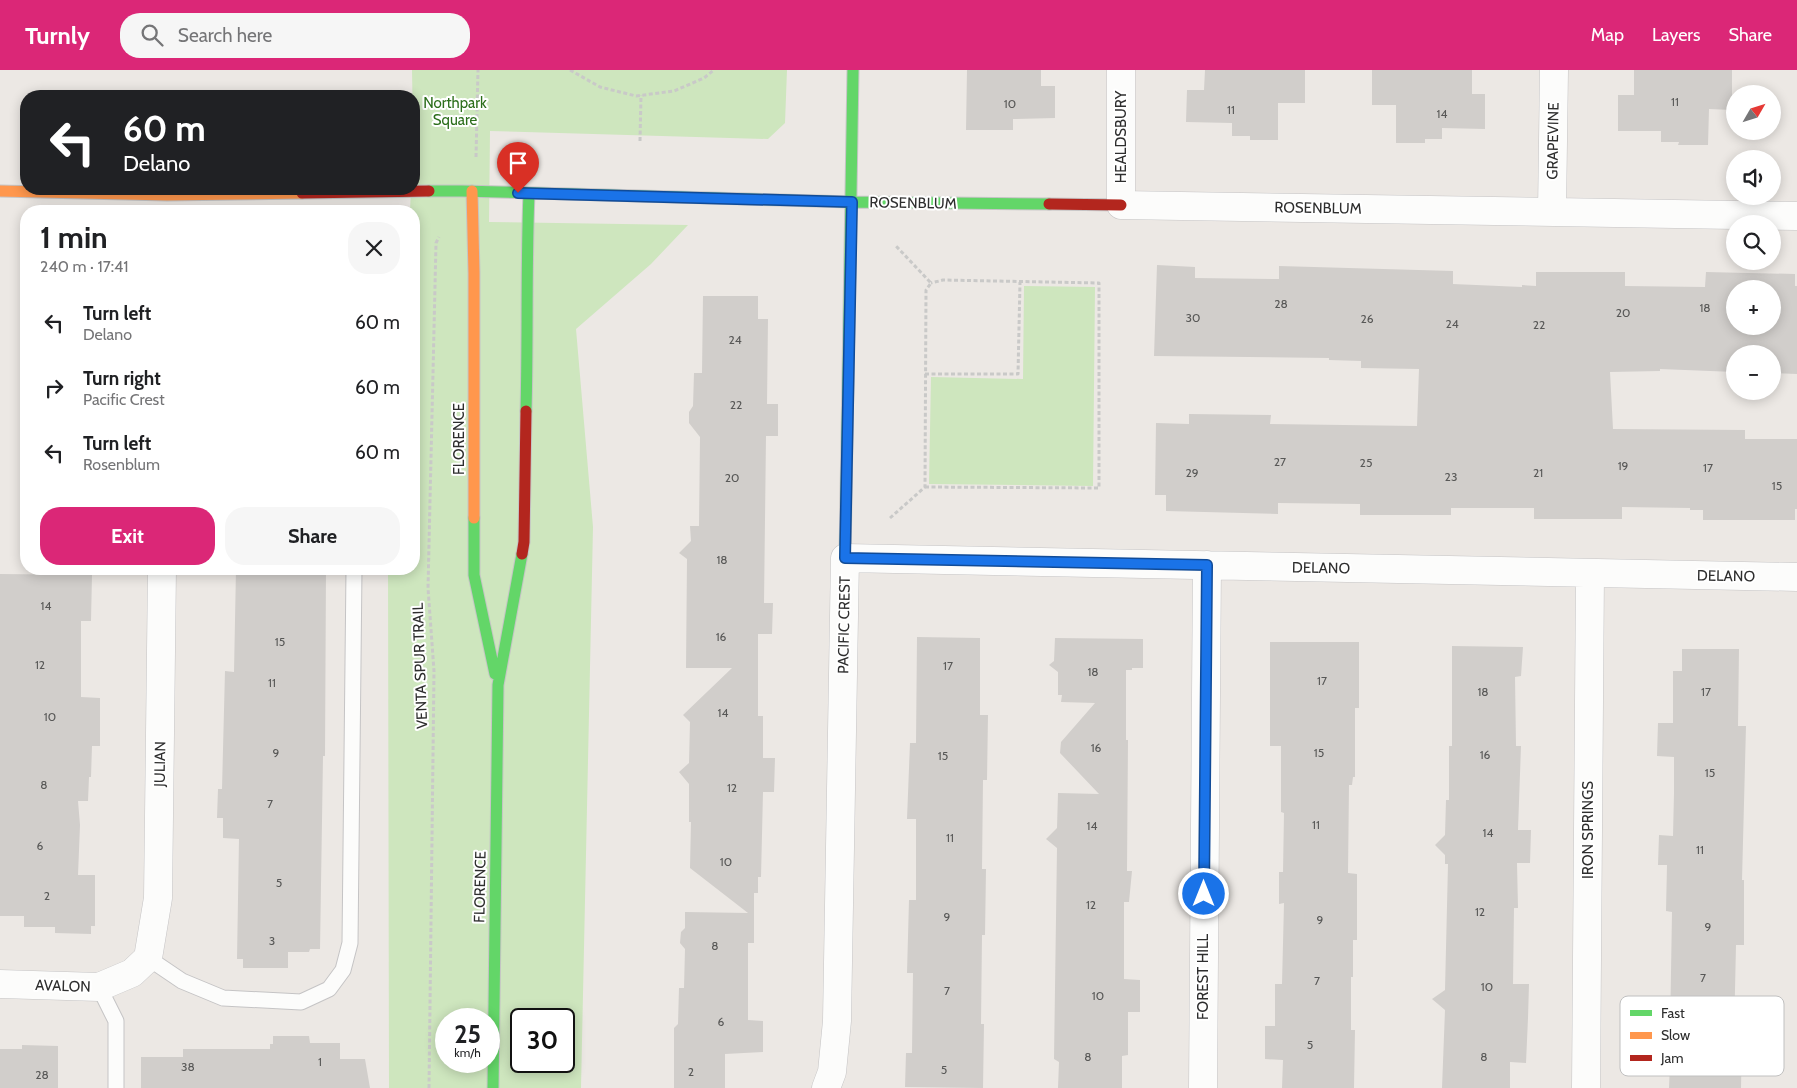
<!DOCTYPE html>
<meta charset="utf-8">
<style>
:root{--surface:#fff;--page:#f6f6f6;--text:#202124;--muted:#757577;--accent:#db2777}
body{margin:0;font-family:Cabin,sans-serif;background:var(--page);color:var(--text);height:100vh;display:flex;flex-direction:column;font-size:19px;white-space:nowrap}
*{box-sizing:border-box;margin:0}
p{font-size:16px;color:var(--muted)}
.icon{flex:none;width:28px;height:28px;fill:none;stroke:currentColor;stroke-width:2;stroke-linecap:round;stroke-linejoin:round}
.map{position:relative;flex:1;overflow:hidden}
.side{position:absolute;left:20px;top:135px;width:400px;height:370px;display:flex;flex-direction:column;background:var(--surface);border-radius:20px;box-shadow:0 2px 12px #0003}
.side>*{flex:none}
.banner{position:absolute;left:20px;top:20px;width:400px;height:105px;border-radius:20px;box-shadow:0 2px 12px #0003;background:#202124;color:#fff;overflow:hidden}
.needle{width:32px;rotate:51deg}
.fabs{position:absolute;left:1726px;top:15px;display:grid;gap:10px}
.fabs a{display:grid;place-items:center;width:55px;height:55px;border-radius:50%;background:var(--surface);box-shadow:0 2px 12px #0003;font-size:25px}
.speed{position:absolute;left:435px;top:938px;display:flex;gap:10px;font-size:25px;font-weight:700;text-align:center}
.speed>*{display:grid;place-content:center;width:65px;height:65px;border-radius:50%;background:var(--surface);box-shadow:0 2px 12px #0003;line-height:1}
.speed small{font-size:12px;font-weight:400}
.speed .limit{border:2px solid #111;border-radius:8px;background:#fff;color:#111}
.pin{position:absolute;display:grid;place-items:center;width:42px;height:42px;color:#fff;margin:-51px -21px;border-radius:50% 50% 50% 0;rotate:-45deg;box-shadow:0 0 5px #0007}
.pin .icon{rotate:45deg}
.me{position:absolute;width:55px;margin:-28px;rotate:0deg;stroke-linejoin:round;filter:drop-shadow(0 0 4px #0008)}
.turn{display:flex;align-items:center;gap:18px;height:105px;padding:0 20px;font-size:22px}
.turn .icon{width:65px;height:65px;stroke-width:2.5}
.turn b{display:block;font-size:35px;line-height:42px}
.round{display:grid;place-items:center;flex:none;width:52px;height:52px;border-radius:20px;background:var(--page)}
.overview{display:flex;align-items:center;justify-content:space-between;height:85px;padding:0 20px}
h1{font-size:30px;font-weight:800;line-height:38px}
.cta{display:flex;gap:10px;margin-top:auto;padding:10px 20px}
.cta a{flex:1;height:58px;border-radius:20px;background:var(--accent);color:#fff;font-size:20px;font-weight:800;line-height:58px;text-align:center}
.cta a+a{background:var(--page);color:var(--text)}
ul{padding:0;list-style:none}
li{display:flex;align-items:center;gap:15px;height:65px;padding:0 20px}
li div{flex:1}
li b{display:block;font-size:19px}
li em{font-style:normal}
header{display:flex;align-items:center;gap:30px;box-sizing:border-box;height:70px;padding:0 25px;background:var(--accent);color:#fff}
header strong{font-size:24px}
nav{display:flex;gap:28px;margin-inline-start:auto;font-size:18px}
.search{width:350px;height:45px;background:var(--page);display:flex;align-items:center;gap:12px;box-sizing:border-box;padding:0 18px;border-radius:20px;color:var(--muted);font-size:19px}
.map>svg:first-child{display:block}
.green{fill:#cee6be;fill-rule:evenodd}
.building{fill:#d1cecb;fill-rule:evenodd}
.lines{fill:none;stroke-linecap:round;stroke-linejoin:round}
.lane-casing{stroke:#c5c4c5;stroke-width:17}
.street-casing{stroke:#c5c4c5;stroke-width:29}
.fast-casing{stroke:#c5c4c5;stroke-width:13}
.slow-casing{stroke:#c5c4c5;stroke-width:13}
.jam-casing{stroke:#c5c4c5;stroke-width:13}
.path{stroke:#c9c9c8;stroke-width:3;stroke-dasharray:4 2.5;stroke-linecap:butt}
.lane{stroke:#fcfcfb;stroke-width:15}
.street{stroke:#fcfcfb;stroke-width:28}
.fast{stroke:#63d668;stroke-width:11}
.slow{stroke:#ff974d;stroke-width:11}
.jam{stroke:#b3261e;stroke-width:11}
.route-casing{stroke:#114b97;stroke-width:12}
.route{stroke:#1a73e8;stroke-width:9}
.labels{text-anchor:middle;stroke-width:4;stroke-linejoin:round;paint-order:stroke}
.number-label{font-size:12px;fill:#585857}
.park-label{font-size:15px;fill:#2c6e1b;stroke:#fff}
.street-label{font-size:15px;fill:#2e2e2e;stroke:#fff}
.key{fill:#fff;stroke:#c0c0c0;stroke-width:1}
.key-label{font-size:14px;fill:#2e2e2e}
</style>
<header>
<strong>Turnly</strong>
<div class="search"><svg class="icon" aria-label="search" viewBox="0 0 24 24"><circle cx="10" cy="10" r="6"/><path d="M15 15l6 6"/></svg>Search here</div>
<nav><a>Map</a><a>Layers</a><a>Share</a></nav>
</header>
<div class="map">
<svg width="1797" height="1018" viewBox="0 0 1797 1018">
<rect width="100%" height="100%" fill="#ece8e4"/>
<path class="green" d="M412,0H787L785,53L768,69L490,61L489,152L688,155L651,194L576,259L593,457L581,1018H389L388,499H414V141H410L411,119H414ZM446,949H489V991H446ZM521,949H564V991H521Z
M1024,216L1095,217L1093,416L929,414L931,307L1023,309Z"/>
<path class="building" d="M967,0H1041V16H1055V48L1013,49V60H966Z
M1205,0H1305V33H1278V70H1250V66H1232V53L1186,52L1187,20H1204Z
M1372,0H1472V24H1485V59L1442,58V69H1425V73H1396V35H1372Z
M1634,0H1732V40L1709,39L1708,75H1678L1679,72H1661V61H1618V25H1634Z
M1157,195L1195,197V208L1279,209V196L1453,201V214L1522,217V215L1536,216V202H1625V216L1705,217L1706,202L1795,204V216H1797V304L1772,303V284H1735V302L1660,299V301L1610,302L1613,359L1745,360V369H1797V439H1795V450H1703V440H1690V438L1622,437V449H1534V438H1451V445H1360V434L1278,433V444L1166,441V425H1155L1156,353L1189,354V344L1271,345L1270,354L1417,356L1419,299L1361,298V291L1329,290V288L1154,286ZM1735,219H1772V256H1735Z
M703,226H758V249H768L767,334H778V366H766L764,533H773L772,564H758V646H763V688H775L774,722H763L761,807H758V823H754V873H748V950L763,951V982L725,984V1018H674V958L678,954L679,918H684L685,879L680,873L681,862L685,858V842L748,843L690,798L691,752H689V714L679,702L689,693L690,652L683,645L732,598H686L687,489L679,483L691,471L690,456H699L700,367L689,353V342L693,336L694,303H702Z
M236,499H326L325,686H323L320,879H310L309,882H288V898H243V889H237L239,769L223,768V748H217L218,719H222L225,601L234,602Z
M0,504L92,505L91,551H81V627L100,628V676H92L91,707H89L88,731H78L80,755L78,805H95V856H91V864L55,863V857H24V846H0Z
M917,567L980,568V645H988L987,710H983L982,799H986L985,865H982L981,954H984L983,1018L905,1017L906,983H912L913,903H907L909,830H916V749H907L910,673H916Z
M1055,568L1143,569V598H1132V600H1126V670H1128L1127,801H1132L1129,832H1124V909L1140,910V942H1128V985L1122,986V1018H1058L1059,992L1054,989L1057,778L1046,769L1057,758L1058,723L1099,724L1060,683L1061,672L1095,633L1061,632L1062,625H1058V602L1049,595L1054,591Z
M1270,572H1359V638H1355V707H1353L1352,715H1349L1348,803L1357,804V870H1353V907H1351V960H1355L1354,1018H1282L1283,990L1265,989V956H1275V914H1282L1284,833L1279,834V802H1283L1284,743L1281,742V676H1270Z
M1452,576L1523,577L1521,606L1515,607L1516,676H1521L1518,760H1531L1530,793H1517L1518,838H1514L1513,914H1529L1528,948L1526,993L1510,992V1018H1442L1445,940L1432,929L1445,920L1448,794H1445V785L1435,775L1445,765L1446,730H1449V676H1452Z
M1682,579H1739L1738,656H1746L1742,810H1744V875H1736L1734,965H1742L1741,1018H1669L1670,994L1654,993V964H1670L1672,842L1666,841L1667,795H1658L1659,765L1673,766L1674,723V687L1657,686L1658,653H1673V601H1682Z
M273,966H309L310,973H340V989H365L370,1018H141V987H183V979H270V974H273Z
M22,975L58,976V1018H0V979H22Z"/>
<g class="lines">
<g class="lane-casing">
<path id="lane" d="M148,888L182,911L223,928L301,932L329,919L343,900L350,873L354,499
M99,917L116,951V1018"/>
</g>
<g class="street-casing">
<path id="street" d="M1121,0V135L1797,146
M1552,142L1554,0
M0,914L99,917L132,903L148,888L158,828L162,499
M826,1018L832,1002L837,951L845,488L1797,507
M1203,1018L1207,495
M1586,1018L1590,503"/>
</g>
<g class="fast-casing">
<path id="fast" d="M429,121H462L852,132L1049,134
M526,341C528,268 526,196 529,123
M474,448V505L495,604
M845,488L853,0
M493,1018L498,615L522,484"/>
</g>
<g class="slow-casing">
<path id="slow" d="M0,121L167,125L302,123
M472,121L474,203V448"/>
</g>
<g class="jam-casing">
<path id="jam" d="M302,123L429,121
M1049,134L1121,135
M522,484L524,472L526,341"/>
</g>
<path class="path" d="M570,0L600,17L636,26L674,21L704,8L714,0
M640,71L641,25
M476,87L478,0
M925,304H1018L1020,212
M925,417L1099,418V213L943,210L931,213
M890,448L925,417L926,220L931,213L896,176
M429,1018L434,601L428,518L436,173L439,167"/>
<use href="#lane" class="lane"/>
<use href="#street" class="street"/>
<use href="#fast" class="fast"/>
<use href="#slow" class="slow"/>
<use href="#jam" class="jam"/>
</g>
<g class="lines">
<g class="route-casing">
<path id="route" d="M518,123L852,132L845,488L1207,495L1204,824"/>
</g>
<use href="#route" class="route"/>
</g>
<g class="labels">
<g class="number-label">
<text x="1675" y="36">11</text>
<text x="1010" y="38">10</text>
<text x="1231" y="44">11</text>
<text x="1442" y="48">14</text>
<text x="1281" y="238">28</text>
<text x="1705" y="242">18</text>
<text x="1623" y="247">20</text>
<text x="1193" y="252">30</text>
<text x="1367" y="253">26</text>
<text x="1452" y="258">24</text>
<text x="1539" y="259">22</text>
<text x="735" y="274">24</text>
<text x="736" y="339">22</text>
<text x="1280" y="396">27</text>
<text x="1366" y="397">25</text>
<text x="1623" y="400">19</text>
<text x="1708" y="402">17</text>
<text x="1192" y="407">29</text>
<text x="1538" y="407">21</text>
<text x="1451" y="411">23</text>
<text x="732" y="412">20</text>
<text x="1777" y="420">15</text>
<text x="722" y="494">18</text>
<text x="46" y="540">14</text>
<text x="721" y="571">16</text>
<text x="280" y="576">15</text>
<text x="40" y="599">12</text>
<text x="948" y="600">17</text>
<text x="1093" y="606">18</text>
<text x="1322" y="615">17</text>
<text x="272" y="617">11</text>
<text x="1483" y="626">18</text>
<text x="1706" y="626">17</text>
<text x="723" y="647">14</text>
<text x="50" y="651">10</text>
<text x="1096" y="682">16</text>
<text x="276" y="687">9</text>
<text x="1319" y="687">15</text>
<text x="1485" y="689">16</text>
<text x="943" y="690">15</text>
<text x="1710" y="707">15</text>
<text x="44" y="719">8</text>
<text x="732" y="722">12</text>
<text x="270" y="738">7</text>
<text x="1316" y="759">11</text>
<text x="1092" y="760">14</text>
<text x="1488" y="767">14</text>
<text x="950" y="772">11</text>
<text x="40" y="780">6</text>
<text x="1700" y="784">11</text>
<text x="726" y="796">10</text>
<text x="279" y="817">5</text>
<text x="47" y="830">2</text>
<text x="1091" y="839">12</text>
<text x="1480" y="846">12</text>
<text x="947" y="851">9</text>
<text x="1320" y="854">9</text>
<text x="1708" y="861">9</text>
<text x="272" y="875">3</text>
<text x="715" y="880">8</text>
<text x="1703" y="912">7</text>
<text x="1317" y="915">7</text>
<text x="1487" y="921">10</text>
<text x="947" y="925">7</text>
<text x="1098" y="930">10</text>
<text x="721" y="956">6</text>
<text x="1310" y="979">5</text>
<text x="1088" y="991">8</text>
<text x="1484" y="991">8</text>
<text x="320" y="996">1</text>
<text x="188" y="1001">38</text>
<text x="944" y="1004">5</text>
<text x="691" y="1006">2</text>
<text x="42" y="1009">28</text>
</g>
<g class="park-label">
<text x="455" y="38">Northpark<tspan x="455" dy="17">Square</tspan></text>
</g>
<g class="street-label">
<text transform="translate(1121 67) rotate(-90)" y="5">HEALDSBURY</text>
<text transform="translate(1553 71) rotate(-89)" y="5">GRAPEVINE</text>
<text transform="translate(913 133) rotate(1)" y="5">ROSENBLUM</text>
<text transform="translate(1318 138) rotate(1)" y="5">ROSENBLUM</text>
<text transform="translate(459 369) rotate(-90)" y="5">FLORENCE</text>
<text transform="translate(1321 498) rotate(1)" y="5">DELANO</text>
<text transform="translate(1726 506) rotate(1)" y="5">DELANO</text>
<text transform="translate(844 555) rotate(-89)" y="5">PACIFIC CREST</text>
<text transform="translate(420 596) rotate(-92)" y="5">VENTA SPUR TRAIL</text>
<text transform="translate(160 694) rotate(-89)" y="5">JULIAN</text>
<text transform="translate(1588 760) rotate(-90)" y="5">IRON SPRINGS</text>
<text transform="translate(480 817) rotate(-89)" y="5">FLORENCE</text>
<text transform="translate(1203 907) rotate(-90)" y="5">FOREST HILL</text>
<text transform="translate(63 916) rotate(2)" y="5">AVALON</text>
</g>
</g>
<rect x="1620" y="926" width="164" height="80" rx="8" class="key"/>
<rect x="1630" y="940" width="22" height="6" fill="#63d668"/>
<rect x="1630" y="962" width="22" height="7" fill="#ff974d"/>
<rect x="1630" y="985" width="22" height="6" fill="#b3261e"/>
<g class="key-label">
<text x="1661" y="948">Fast</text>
<text x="1661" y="970">Slow</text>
<text x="1661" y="993">Jam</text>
</g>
</svg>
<div class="fabs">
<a><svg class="needle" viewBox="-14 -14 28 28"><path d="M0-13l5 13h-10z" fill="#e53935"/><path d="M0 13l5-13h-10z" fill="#757577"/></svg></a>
<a><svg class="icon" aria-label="sound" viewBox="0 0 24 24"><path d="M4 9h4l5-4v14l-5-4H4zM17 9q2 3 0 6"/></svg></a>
<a><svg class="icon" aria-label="search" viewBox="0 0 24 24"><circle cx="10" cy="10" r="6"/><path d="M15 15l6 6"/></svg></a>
<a>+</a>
<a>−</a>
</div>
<div class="speed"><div>25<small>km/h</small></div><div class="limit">30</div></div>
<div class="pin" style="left:518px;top:123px;background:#d93025"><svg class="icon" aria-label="arrive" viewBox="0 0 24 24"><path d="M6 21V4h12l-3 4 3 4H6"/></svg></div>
<svg class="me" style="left:1204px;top:824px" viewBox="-20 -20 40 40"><circle r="17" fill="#1a73e8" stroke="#fff" stroke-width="3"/><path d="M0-11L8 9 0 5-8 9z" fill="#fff"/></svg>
<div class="banner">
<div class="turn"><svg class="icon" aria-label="left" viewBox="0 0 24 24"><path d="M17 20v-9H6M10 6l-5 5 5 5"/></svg><div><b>60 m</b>Delano</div></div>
</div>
<section class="side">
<div class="overview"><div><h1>1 min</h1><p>240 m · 17:41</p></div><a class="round"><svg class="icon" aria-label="close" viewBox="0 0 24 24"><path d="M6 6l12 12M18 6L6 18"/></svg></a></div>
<ul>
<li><svg class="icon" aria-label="left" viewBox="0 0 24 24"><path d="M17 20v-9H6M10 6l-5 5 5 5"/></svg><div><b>Turn left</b><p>Delano</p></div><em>60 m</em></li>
<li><svg class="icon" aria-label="right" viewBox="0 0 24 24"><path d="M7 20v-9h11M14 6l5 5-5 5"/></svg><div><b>Turn right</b><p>Pacific Crest</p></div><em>60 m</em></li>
<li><svg class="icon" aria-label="left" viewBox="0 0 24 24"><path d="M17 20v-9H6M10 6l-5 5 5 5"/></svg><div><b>Turn left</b><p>Rosenblum</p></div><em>60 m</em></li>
</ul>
<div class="cta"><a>Exit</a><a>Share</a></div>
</section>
</div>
